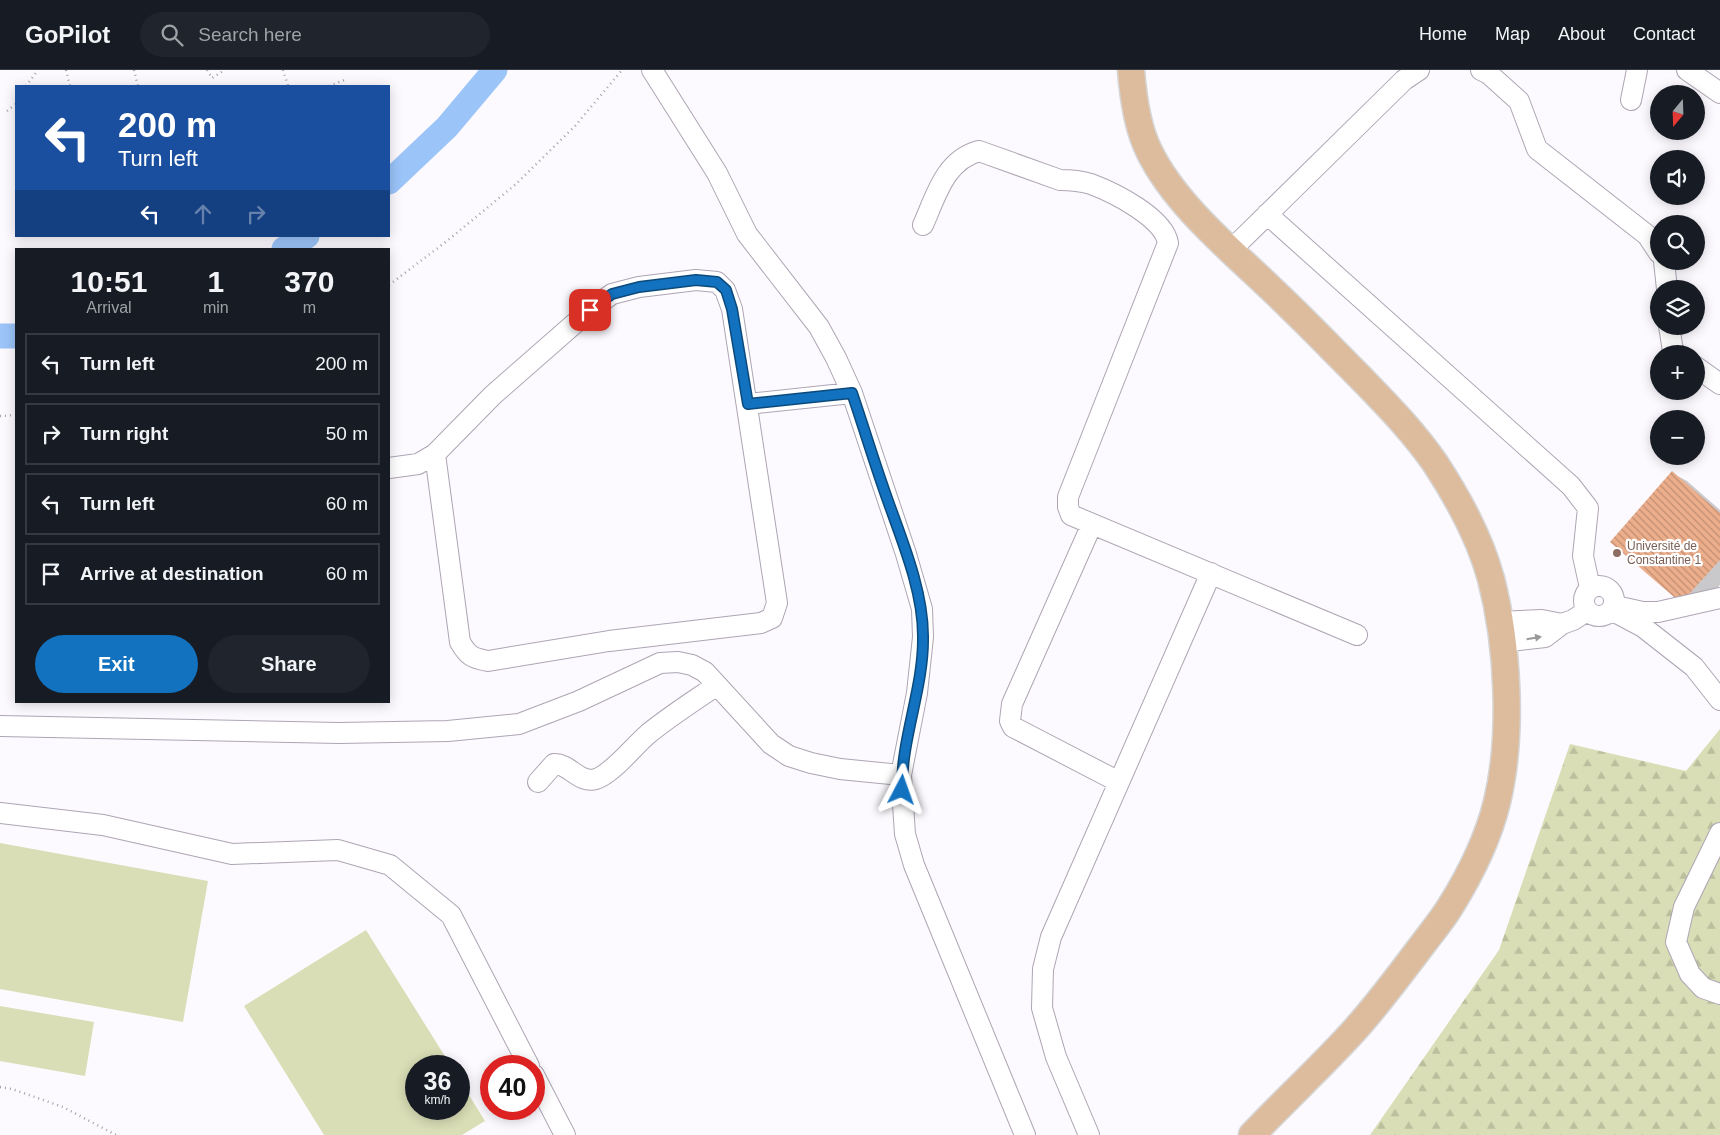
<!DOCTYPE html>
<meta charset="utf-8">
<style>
:root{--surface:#171b24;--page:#20242c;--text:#f1f3f6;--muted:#9ea1a6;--line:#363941;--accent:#1272bf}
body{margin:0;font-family:Arial,sans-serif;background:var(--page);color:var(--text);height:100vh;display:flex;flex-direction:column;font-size:19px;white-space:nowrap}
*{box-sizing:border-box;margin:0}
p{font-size:16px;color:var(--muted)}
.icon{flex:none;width:28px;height:28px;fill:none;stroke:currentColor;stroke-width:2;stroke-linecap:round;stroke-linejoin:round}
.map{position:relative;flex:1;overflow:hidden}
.panel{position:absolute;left:15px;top:178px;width:375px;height:455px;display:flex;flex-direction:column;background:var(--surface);border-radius:0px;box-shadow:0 2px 12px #0003}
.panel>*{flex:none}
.top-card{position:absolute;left:15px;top:15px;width:375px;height:152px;border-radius:0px;box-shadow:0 2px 12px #0003;background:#1a4fa0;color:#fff;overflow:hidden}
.needle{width:32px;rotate:199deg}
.tools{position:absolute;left:1650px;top:15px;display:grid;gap:10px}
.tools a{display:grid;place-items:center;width:55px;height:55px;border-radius:50%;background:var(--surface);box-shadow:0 2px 12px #0003;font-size:25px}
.speed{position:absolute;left:405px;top:985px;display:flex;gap:10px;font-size:25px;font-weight:700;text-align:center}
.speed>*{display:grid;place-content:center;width:65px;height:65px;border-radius:50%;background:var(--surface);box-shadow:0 2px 12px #0003;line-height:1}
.speed small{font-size:12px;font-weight:400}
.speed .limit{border:8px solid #d22;background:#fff;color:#111}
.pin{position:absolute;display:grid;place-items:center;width:42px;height:42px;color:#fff;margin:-21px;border-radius:10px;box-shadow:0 2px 8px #0006}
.me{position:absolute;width:55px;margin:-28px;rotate:4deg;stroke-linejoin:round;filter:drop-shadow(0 0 4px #0008)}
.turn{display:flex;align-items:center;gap:18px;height:105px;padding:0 20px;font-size:22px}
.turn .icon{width:65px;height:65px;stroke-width:2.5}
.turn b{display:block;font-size:35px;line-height:42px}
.lanes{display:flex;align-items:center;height:48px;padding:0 20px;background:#0003;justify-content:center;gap:25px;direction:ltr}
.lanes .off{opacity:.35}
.eta{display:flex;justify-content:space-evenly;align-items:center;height:85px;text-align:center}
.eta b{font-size:30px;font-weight:700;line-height:35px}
.primary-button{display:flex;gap:10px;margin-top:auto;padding:10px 20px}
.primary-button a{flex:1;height:58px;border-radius:30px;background:var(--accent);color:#fff;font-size:20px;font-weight:700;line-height:58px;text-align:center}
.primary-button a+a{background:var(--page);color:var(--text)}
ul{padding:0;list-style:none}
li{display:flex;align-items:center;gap:15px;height:62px;margin:0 10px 8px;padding:0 10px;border:2px solid var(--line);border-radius:0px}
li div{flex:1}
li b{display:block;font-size:19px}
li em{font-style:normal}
header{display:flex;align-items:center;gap:30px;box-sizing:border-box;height:70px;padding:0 25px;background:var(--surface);border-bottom:1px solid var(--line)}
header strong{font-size:24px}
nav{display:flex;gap:28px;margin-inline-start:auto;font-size:18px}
.search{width:350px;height:45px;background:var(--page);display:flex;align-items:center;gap:12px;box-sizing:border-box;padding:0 18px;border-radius:28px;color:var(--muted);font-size:19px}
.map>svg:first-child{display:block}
.forest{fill:url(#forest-firs)}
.pitch{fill:#d9deb6}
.shadow{fill:#0003}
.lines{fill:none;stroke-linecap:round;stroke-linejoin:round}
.river{stroke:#9bc4f9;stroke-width:25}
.building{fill:url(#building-back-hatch)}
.minor-casing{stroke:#aea5b4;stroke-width:22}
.major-casing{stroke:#d6d6d7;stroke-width:29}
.path{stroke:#a4a2a7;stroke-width:2.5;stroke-dasharray:1 4;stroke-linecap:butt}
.minor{stroke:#fff;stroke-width:20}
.major{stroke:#ddbc9e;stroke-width:26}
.oneway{fill:#99989a}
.route-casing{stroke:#0c4a7c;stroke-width:12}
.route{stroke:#1272bf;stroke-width:9}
.education-dot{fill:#8d6e63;stroke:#fff;stroke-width:2}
.labels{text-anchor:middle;stroke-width:4.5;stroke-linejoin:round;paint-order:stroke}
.education-label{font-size:12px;fill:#785e54;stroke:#fff;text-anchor:start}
</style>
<header>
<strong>GoPilot</strong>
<div class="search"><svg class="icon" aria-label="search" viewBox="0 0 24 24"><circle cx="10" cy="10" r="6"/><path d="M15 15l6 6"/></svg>Search here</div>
<nav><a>Home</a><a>Map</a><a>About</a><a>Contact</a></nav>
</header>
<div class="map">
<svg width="1720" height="1065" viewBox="0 0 1720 1065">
<defs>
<pattern id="forest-firs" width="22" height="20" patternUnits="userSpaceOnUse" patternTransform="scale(1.25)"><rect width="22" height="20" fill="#d9deb6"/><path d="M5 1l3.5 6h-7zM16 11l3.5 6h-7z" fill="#bbbf9d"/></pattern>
<pattern id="building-back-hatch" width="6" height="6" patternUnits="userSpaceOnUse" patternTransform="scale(1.25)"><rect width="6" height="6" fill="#ecae8b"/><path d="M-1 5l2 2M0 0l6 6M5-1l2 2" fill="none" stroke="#c08e72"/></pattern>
</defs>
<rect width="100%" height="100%" fill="#fcfafe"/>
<path class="forest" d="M1720,659V1065H1370L1499,880L1570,674L1686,701Z"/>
<path class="pitch" d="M0,773L208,811L183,952L0,919Z
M366,860L451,996H416V1039H459V1009L485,1051L462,1065H324L244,936Z
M0,936L94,952L85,1006L0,991Z"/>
<path class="shadow" d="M1672,403L1687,411L1720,440V515L1697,541L1682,532Z"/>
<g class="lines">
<path class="river" d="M389,112L447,57L495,0
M284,179L307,166
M0,266H16"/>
</g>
<path class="building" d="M1672,401L1720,443V490L1681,533L1610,472Z"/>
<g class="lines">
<g class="minor-casing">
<path id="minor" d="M652,0L717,103L747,164L819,257L836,288L852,323L906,484L922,539L923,567L917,623L901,705L905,764L914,795L1025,1065
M1481,0L1489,4L1519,31L1537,79L1647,165L1659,183
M1687,0L1720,23
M1631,30L1637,0
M1267,144L1571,416L1588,438L1583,486L1590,518
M923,155C936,126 945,90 979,81L1060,110C1071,110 1081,111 1091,114C1115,123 1164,148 1168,173L1068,427V437L1071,445L1357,565
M1231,180L1404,10L1419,0
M1664,191L1667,219
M1669,256L1673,281L1677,284
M1696,297L1720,314
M748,334L852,323
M389,398L418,394L435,384L493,325L590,240L612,224L639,217L696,210L717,212L725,220L732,239L777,533L772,548L761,553L609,571L488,591C472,588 468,586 460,572L435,384
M1092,454L1012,634L1010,651L1013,657L1119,712
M1584 531a15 15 0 1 1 30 0a15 15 0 1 1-30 0Z
M1620,537L1643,542H1658L1720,528
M1611,540L1643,557L1694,597L1720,630
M1499,552L1542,550L1562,554
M1503,572L1545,567L1562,554L1573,550L1587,541
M0,656L339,663L448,661L519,654L579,631L660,593L678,592L692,595L705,602L771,674L789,686L811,693L840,699L901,705
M538,712L554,694C569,693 579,714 596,709C612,704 634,676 648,664C670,646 694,631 717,615
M0,743L103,755L232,784L338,780L390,795L451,845L529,996
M1720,763L1684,837L1676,872L1690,904L1703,918L1720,924
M534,1005L565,1065
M1089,1065L1056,987L1042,938L1043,899L1051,867L1211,503"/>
</g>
<g class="major-casing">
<path id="major" d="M1131,0C1133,26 1137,57 1149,81C1177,139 1241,188 1286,233C1311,257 1335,282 1359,306C1386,334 1413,361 1435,393C1458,428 1480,468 1491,509C1508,574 1513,666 1497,732C1488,769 1470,805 1450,837C1442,850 1432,862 1423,874C1400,904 1377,936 1351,964C1319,999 1284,1031 1252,1065"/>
</g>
<path class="path" d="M66,0L70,16
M134,0L138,16
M207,0L212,8L225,0
M283,0L288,16
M26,16L38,0
M329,16L347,9
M7,41L16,34
M389,215L447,171L516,114L575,56L622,0
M0,346L16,345
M0,1017L12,1019L63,1037L116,1065"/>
<use href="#minor" class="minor"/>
<use href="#major" class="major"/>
</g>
<defs><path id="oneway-solid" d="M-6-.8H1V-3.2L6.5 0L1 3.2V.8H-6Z" transform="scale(1.25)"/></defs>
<use class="oneway" href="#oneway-solid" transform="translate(1534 568) rotate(-10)"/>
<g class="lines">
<g class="route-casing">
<path id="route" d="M590,240L612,224L639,217L696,210L717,212L726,220L732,239L748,334L852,323C864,358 875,395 888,431C903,473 923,521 923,566C924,618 901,668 902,720"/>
</g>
<use href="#route" class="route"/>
</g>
<circle class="education-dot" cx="1617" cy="483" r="5"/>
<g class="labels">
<g class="education-label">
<text x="1627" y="480">Université de<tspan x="1627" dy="14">Constantine 1</tspan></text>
</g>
</g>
</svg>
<div class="tools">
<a><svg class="needle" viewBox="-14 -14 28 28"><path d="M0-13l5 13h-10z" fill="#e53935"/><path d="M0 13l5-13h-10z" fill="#9ea1a6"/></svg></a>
<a><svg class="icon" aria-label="sound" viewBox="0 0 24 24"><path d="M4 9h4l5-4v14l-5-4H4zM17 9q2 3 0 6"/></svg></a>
<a><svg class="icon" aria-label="search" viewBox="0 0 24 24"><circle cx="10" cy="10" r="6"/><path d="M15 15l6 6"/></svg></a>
<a><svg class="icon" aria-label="layers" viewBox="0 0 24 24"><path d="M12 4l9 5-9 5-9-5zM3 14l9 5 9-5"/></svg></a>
<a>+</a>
<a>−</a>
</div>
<div class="speed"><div>36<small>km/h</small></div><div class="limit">40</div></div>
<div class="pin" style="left:590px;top:240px;background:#d93025"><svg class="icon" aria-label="arrive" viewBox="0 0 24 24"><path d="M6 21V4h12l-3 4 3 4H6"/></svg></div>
<svg class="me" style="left:902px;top:720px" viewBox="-20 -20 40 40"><path d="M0-17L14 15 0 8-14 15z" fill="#1272bf" stroke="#fff" stroke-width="4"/></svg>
<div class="top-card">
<div class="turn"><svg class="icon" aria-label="left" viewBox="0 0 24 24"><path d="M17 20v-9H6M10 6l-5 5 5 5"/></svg><div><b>200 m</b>Turn left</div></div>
<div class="lanes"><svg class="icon" aria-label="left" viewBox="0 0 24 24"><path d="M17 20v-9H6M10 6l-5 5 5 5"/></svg><svg class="icon off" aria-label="ahead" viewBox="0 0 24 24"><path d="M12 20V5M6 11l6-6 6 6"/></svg><svg class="icon off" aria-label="right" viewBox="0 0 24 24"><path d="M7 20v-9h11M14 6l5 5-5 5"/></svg></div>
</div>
<section class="panel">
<div class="eta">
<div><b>10:51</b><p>Arrival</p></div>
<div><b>1</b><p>min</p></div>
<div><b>370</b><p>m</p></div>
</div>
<ul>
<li><svg class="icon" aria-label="left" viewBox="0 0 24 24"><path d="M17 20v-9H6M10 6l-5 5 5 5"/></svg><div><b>Turn left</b></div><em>200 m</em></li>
<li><svg class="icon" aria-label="right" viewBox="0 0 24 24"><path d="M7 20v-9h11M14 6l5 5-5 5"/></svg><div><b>Turn right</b></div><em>50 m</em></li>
<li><svg class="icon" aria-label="left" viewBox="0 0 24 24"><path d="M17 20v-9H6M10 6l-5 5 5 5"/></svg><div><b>Turn left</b></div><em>60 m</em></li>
<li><svg class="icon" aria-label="arrive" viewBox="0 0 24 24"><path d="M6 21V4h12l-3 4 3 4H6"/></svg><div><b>Arrive at destination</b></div><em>60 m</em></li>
</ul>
<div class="primary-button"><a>Exit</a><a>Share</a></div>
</section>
</div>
